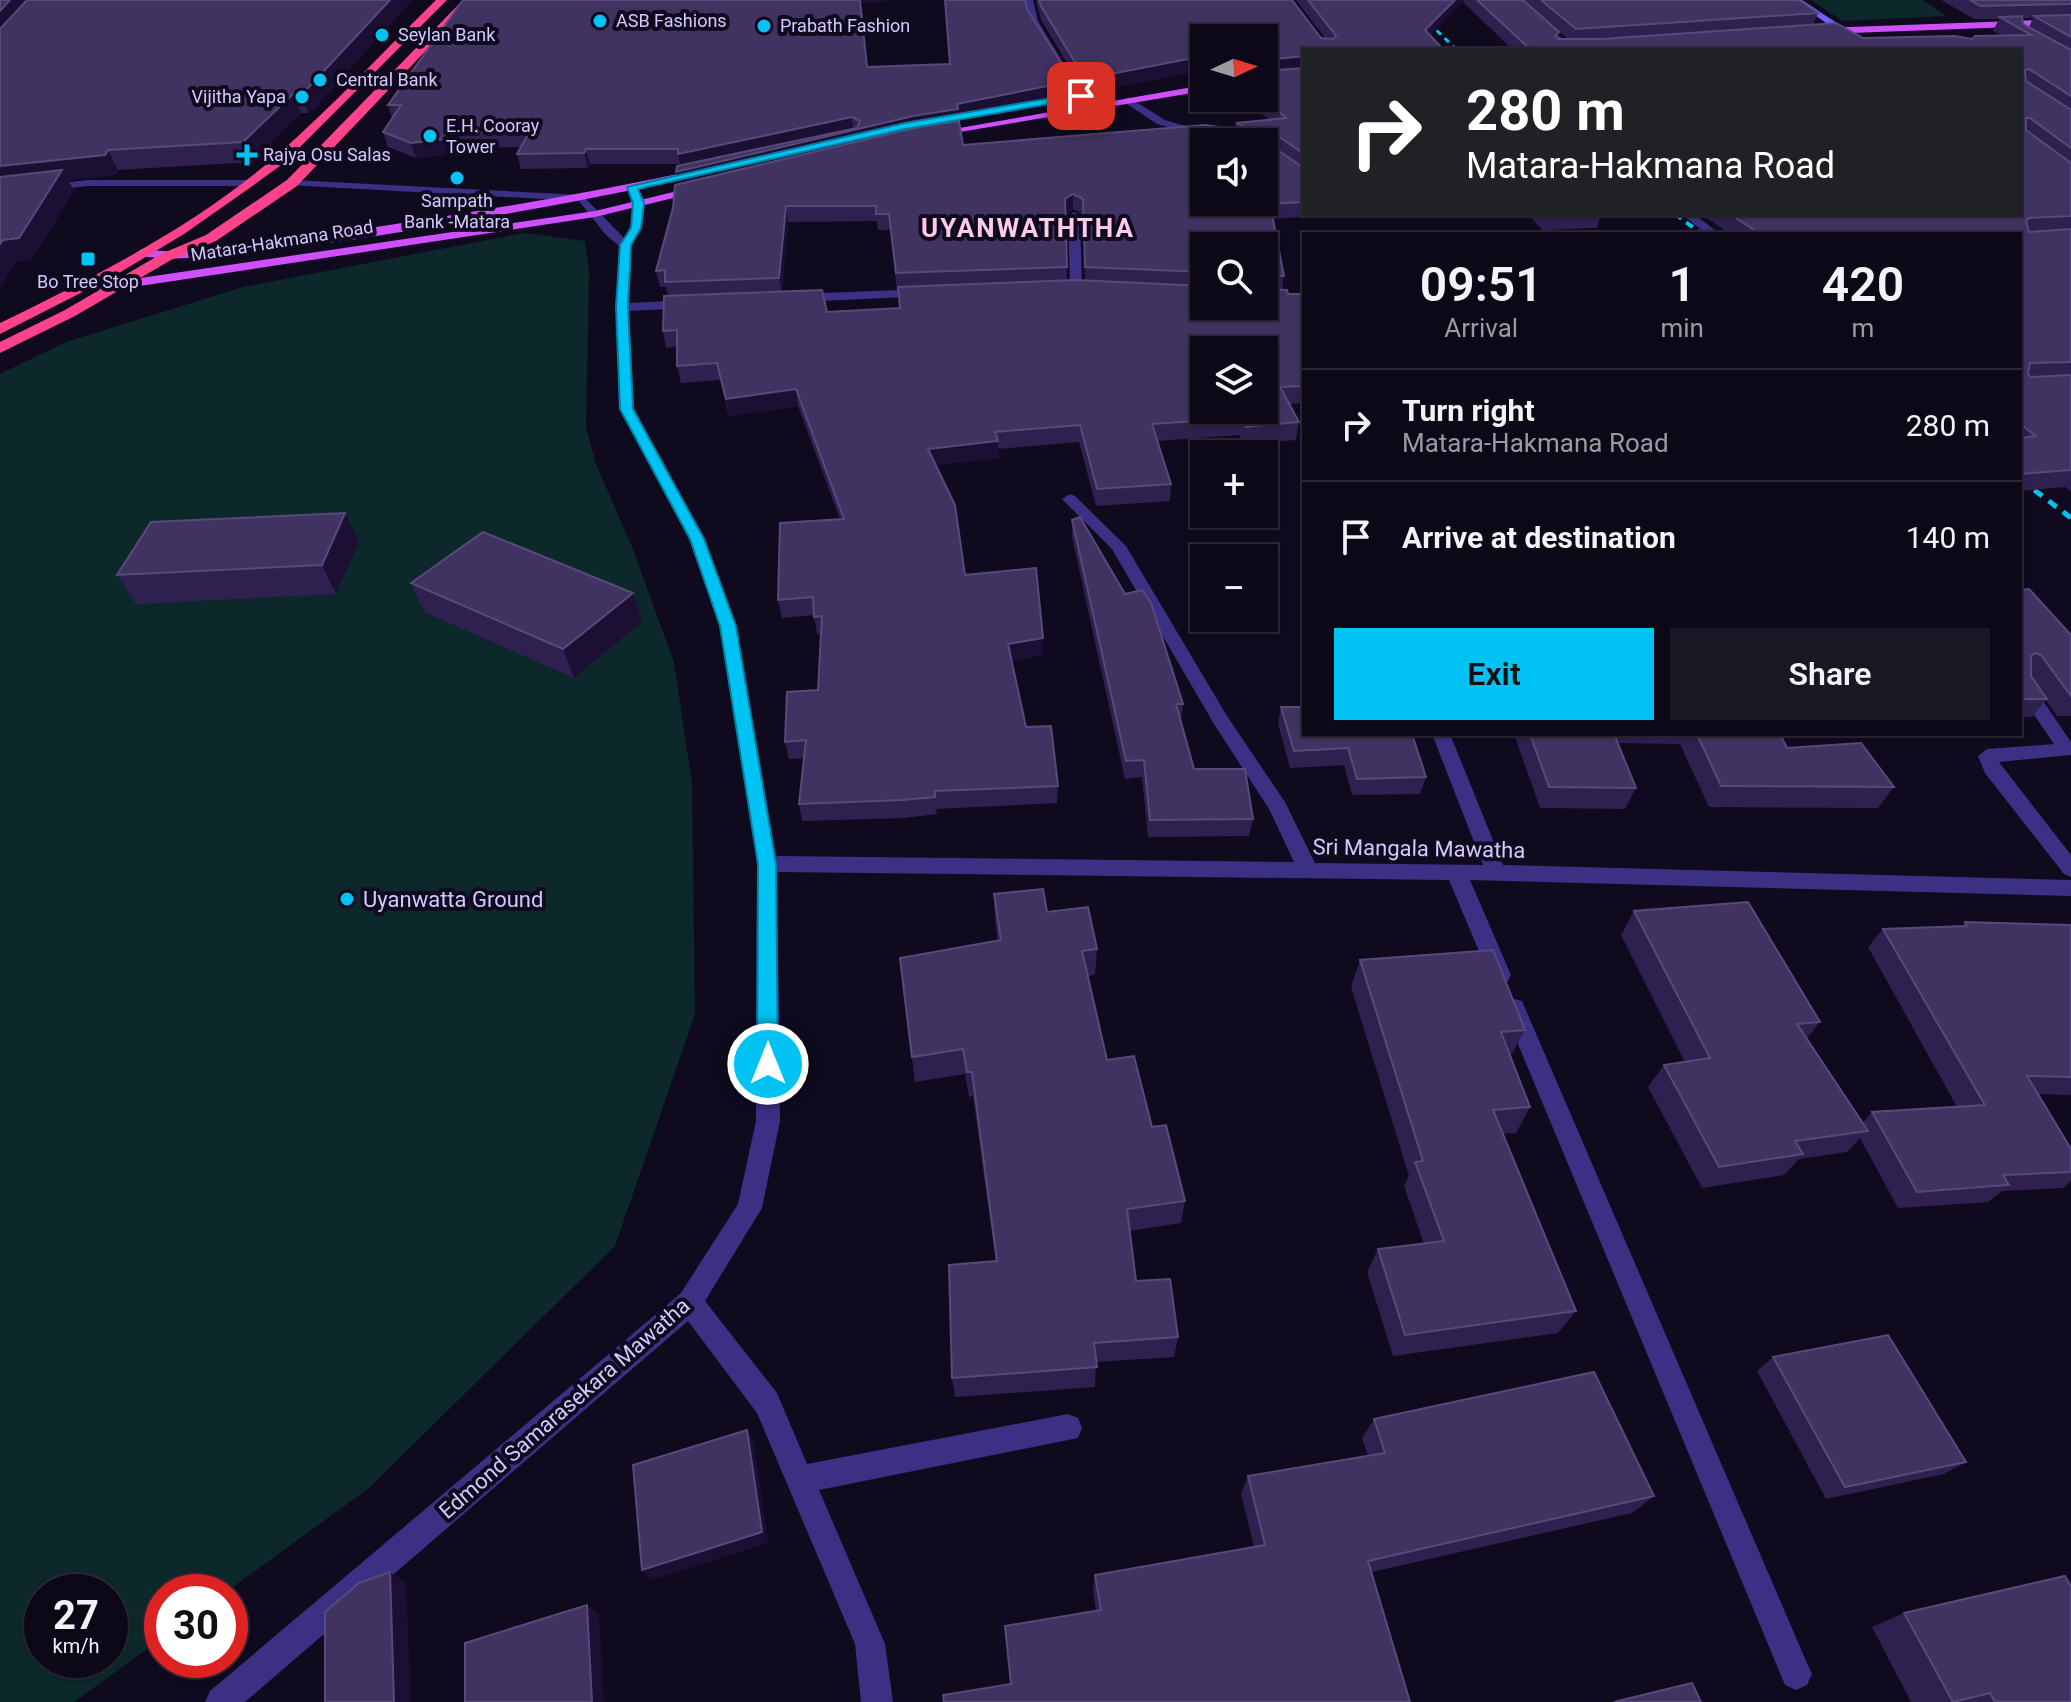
<!DOCTYPE html>
<meta charset="utf-8">
<style>
:root{--surface:#0c0817;--page:#1a1624;--text:#f1f3f6;--muted:#9a9aa1;--line:#2c2936;--accent:#00c3f3}
body{margin:0;font-family:Roboto,sans-serif;background:var(--page);color:var(--text);height:100vh;display:flex;flex-direction:column;font-size:30px;white-space:nowrap}
*{box-sizing:border-box;margin:0}
p{font-size:26px;color:var(--muted)}
.icon{flex:none;width:44px;height:44px;fill:none;stroke:currentColor;stroke-width:2;stroke-linecap:round;stroke-linejoin:round}
.map{position:relative;flex:1;overflow:hidden}
.side{position:absolute;left:1302px;top:232px;width:720px;height:504px;display:flex;flex-direction:column;background:var(--surface);border-radius:0px;box-shadow:0 2px 6px #0004,0 0 0 2px var(--line)}
.side>*{flex:none}
.top-card{position:absolute;left:1302px;top:48px;width:720px;height:168px;border-radius:0px;box-shadow:0 2px 6px #0004,0 0 0 2px var(--line);background:#202124;color:#fff;overflow:hidden}
.needle{width:52px;rotate:86deg}
.buttons{position:absolute;left:1190px;top:24px;display:grid;gap:16px}
.buttons a{display:grid;place-items:center;width:88px;height:88px;border-radius:0px;background:var(--surface);box-shadow:0 2px 6px #0004,0 0 0 2px var(--line);font-size:40px}
.speed{position:absolute;left:24px;top:1574px;display:flex;gap:16px;font-size:40px;font-weight:700;text-align:center}
.speed>*{display:grid;place-content:center;width:104px;height:104px;border-radius:50%;background:var(--surface);box-shadow:0 2px 6px #0004,0 0 0 2px var(--line);line-height:1}
.speed small{font-size:20px;font-weight:400}
.speed .limit{border:12px solid #d22;background:#fff;color:#111}
.pin{position:absolute;display:grid;place-items:center;width:68px;height:68px;color:#fff;margin:-34px;border-radius:16px;box-shadow:0 4px 12px #0006}
.me{position:absolute;width:88px;margin:-44px;rotate:0deg;stroke-linejoin:round;filter:drop-shadow(0 0 6px #0008)}
.turn{display:flex;align-items:center;gap:28px;height:168px;padding:0 32px;font-size:36px}
.turn .icon{width:104px;height:104px;stroke-width:2.5}
.turn b{display:block;font-size:56px;line-height:68px}
.eta{display:flex;justify-content:space-evenly;align-items:center;height:136px;text-align:center}
.eta b{font-size:48px;font-weight:600;line-height:56px}
.cta{display:flex;gap:16px;margin-top:auto;padding:16px 32px}
.cta a{flex:1;height:92px;border-radius:0px;background:var(--accent);color:#111;font-size:32px;font-weight:600;line-height:92px;text-align:center}
.cta a+a{background:var(--page);color:var(--text)}
ul{padding:0;list-style:none}
li{display:flex;align-items:center;gap:24px;height:112px;padding:0 32px;border-top:2px solid var(--line)}
li div{flex:1}
li b{display:block;font-size:30px}
li em{font-style:normal}
.map>svg:first-child{display:block}
.green{fill:#0c282a;fill-rule:evenodd}
.lines{fill:none;stroke-linecap:round;stroke-linejoin:round}
.street{fill:#3b3084;fill-rule:evenodd}
.secondary{fill:#735fff;fill-rule:evenodd}
.primary{fill:#cf4fff;fill-rule:evenodd}
.highway{fill:#ff438b;fill-rule:evenodd}
.rail-far2{stroke:#00c3f3;stroke-width:3;stroke-dasharray:6 5;stroke-linecap:butt}
.rail-far1{stroke:#00c3f3;stroke-width:4;stroke-dasharray:8 6;stroke-linecap:butt}
.rail{stroke:#00c3f3;stroke-width:5;stroke-dasharray:10 8;stroke-linecap:butt}
.wall{fill:#2e214f;fill-rule:evenodd}
.shaded-wall{fill:#1b1034}
.building{fill:#403362;stroke:#574a7b;stroke-width:2;fill-rule:evenodd}
.route{fill:#00c3f3;stroke:#007f9e;stroke-width:2}
.poi-dot{fill:#00c3f3;stroke:#100a1f;stroke-width:3}
.labels{text-anchor:middle;stroke-width:8;stroke-linejoin:round;paint-order:stroke}
.far-poi-label{font-size:18px;fill:#d4c8ff;stroke:#100a1f;text-anchor:start}
.far-street-label{font-size:18px;fill:#d4c8ff;stroke:#100a1f}
.street-label{font-size:22px;fill:#d4c8ff;stroke:#100a1f}
.poi-label{font-size:22px;fill:#d4c8ff;stroke:#100a1f;text-anchor:start}
.far-district-label{font-size:26px;font-weight:bold;letter-spacing:2px;fill:#ffcae7;stroke:#100a1f}
</style>
<div class="map">
<svg width="2071" height="1702" viewBox="0 0 2071 1702">
<rect width="100%" height="100%" fill="#100a1f"/>
<path class="green" d="M1811,0H1923L1946,16L1843,21Z
M524,233L585,241L589,271L586,427L596,464L632,547L674,662L692,784L695,1014L615,1246L369,1488L226,1592H162V1638L74,1702H0V374L66,342L243,287ZM42,1592H110V1660H42Z"/>
<g class="lines">
<path class="street" d="M1025,0H1033L1038,21L1084,98H1078L1030,21Z
M1508,0H1517L1576,50H1565Z
M1128,97L1165,120L1239,142H1222L1157,124L1124,102Z
M88,180H250L256,183L250,186H88L0,196V190Z
M292,180L582,195L624,238C635,221 634,205 626,187L636,185L645,203L642,228L631,245L629,303L690,300L696,304L690,308L629,311L634,409L705,539L736,626L776,856L1294,862L1269,809L1214,724L1112,549L1062,499L1070,494L1075,496L1126,546L1227,716L1285,802L1315,863L1483,865L1432,734H1450L1503,865L2071,880V896L1470,880L1511,975L1508,981L1500,984L1492,981L1489,975L1449,880L777,872L780,1121L762,1208L705,1301L777,1393L807,1464L1068,1414L1078,1418L1082,1428L1078,1438L819,1490L885,1644L893,1702H861L855,1644L757,1413L688,1321L245,1702H205L210,1691L681,1293L738,1204L756,1121L757,864L720,626L689,539L620,409L616,307L619,246L605,234L579,201L288,185L286,183Z
M1074,212L1080,215L1082,289L1076,293L1070,289L1068,215Z
M1681,214H1694L1720,234H1707Z
M925,289L929,290V296L798,302L792,298L798,294Z
M2020,674L2026,676L2071,742V755L1999,762L2071,855V877L2064,874L1985,773L1978,756L1987,749L2054,744L2020,694Z
M1514,999L1522,1001L1525,1008L1807,1663L1812,1674L1807,1685L1796,1690L1785,1685L1503,1008L1506,1001Z"/>
<path class="secondary" d="M1792,0H1802L1858,37L1850,39Z"/>
<path class="primary" d="M2071,19V25L1823,34L1819,31L1823,28Z
M1204,85V91L936,136L931,133Z
M702,169L707,172L706,174C634,192 176,281 136,253L142,249C208,258 271,242 336,233C458,215 581,195 702,169Z
M698,186L702,187V191L595,217L120,289L84,290L78,286L84,282L120,281L595,211Z"/>
<path class="highway" d="M436,0H447L284,163L251,187L184,234L114,276L0,334V323C95,277 195,226 275,157C331,108 383,52 436,0Z
M463,0H474L297,186L216,241L171,260L75,316L0,353V342L65,310L161,254L206,235L287,180Z"/>
<path class="rail-far2" d="M1405,0L1457,50"/>
<path class="rail-far1" d="M1675,214L1702,234"/>
<path class="rail" d="M2020,479L2071,518"/>
</g>
<path class="wall" d="M0,0H412L316,107L308,113H301L252,162L118,170L115,175L68,180L74,191L31,260L16,261Z
M1036,0H1292L1321,38H1325L1296,0H1799L1818,13L1813,25L1863,38L1972,39L2001,35L1993,31L1999,19H1974L1941,0H2071V492L2065,487L2020,491V234H1730L1701,214H2020V50H1513L1463,2L1304,50V214H1327L1326,215L1273,219L1284,276L1282,290L1288,294H1304V403L1289,404L1299,422L1296,440L1244,444L1239,435L1157,441L1171,484L1170,501L1096,506L1079,442L998,449L999,458L936,465L965,575L1043,638V655L1011,661L1026,727L1058,786L1057,803L936,809L937,814L904,818L802,821L799,804L804,758L789,759L785,742L818,690L821,634H817L814,615L782,618L778,600L840,519L798,406L729,416L720,380L681,383L677,366V347L666,348L663,331L668,296L666,287H660L656,271L673,208L679,184L680,164H590L588,168L521,169L517,154L521,147L463,148L451,154L416,158L388,147L383,132L392,118L388,105L860,3L867,67L949,64L1027,9L1073,96L958,118L963,145L1235,129L1236,123L1269,120L1245,98H1264L1204,38V70L1085,93L1041,20ZM2022,18H2033L2029,27L2023,24ZM1555,28L1568,39H1557L1559,32ZM1073,209L1083,215L1085,280H1067L1066,215ZM877,221L878,230H890L899,308L827,312L782,291L788,222ZM1204,246H1264V306H1204Z
M1528,214H1601L1597,228L1542,230Z
M1072,520L1183,704L1181,721L1194,769L1253,819L1249,836L1148,837L1142,777L1125,779L1072,537Z
M359,542L336,594L136,604L117,575Z
M411,583L633,593L642,622L574,678L424,612Z
M2020,590L2071,635V716H2057L2046,700L2032,717H2020Z
M1281,707L1412,734L1426,777L1420,794L1352,795L1344,765L1290,768L1278,724Z
M1486,734H1780L1787,748L1894,787L1878,808L1709,807L1680,744L1617,743L1636,788L1625,809L1540,808L1515,737H1487Z
M994,894L1047,912L1097,949L1095,975L1088,976L1107,1060L1152,1127L1185,1201L1181,1223L1130,1231L1136,1281L1178,1337L1174,1357L1096,1362L1095,1387L955,1397L952,1378L996,1262L973,1096L969,1097L965,1074L915,1082L900,958L998,941L995,920Z
M1634,911L1820,1022L1807,1038L1862,1123L1872,1112L1957,1107L1868,947L1883,929L1962,926L1965,922L2071,925V1095L2038,1094L2071,1149V1181L2063,1188L2002,1191L1988,1202L1898,1208L1860,1138L1847,1152L1799,1159L1784,1175L1702,1188L1648,1087L1664,1065L1685,1062L1621,935Z
M1360,960L1525,1030L1510,1057L1530,1107L1516,1133L1502,1134L1576,1311L1558,1333L1393,1356L1367,1272L1378,1249L1424,1244L1404,1186L1409,1176L1351,987Z
M1773,1357L1966,1462L1944,1474L1826,1499L1757,1371Z
M1374,1419L1654,1496L1632,1513L1372,1572L1410,1702L1011,1684L1096,1611L1093,1590L1095,1575L1254,1547L1241,1494L1248,1476L1368,1456L1362,1438Z
M1904,1613L2071,1702H1911L1872,1627Z"/>
<path class="shaded-wall" d="M10,0H34L0,40V11Z
M390,0H412L316,107L308,113L301,94Z
M860,0H902L860,3Z
M1455,0H1464L1463,2L1422,44L1425,30Z
M1204,56V70L1085,93V79Z
M1304,56V70L1264,74L1265,60Z
M1073,81V96L958,118V124L679,188L676,172L681,169L678,154L852,117L853,130L957,104Z
M293,94L301,113L252,162L243,142Z
M1264,129H1268L1266,144H1264Z
M458,133L463,148L451,154L416,158L411,143Z
M586,149L590,164L588,168L584,153Z
M108,150L118,170L115,175L68,180L74,191L31,260L16,261L0,289V166Z
M1073,194V209L1065,215V199Z
M786,206L788,222L782,294L779,278Z
M796,389L798,406L729,416L726,399Z
M998,441L999,458L929,466L928,449Z
M345,513L359,542L336,594L322,565Z
M633,593L642,622L574,678L563,649Z
M1043,638V655L1008,662V644Z
M747,1430L754,1443L768,1543L652,1580L642,1570Z
M390,1572L406,1582L411,1702H394Z
M587,1605L599,1614L604,1702H592Z"/>
<path class="building" d="M0,0H10L0,11Z
M27,0H390L309,87L301,94H293L243,142L108,150L105,155L0,166V29Z
M463,0H860L867,67L950,64L945,0H1025L1027,9L1073,81L957,104L958,109L913,116L676,172L677,166L857,128L860,121L852,117L678,154V149H586L584,153L517,154L530,131L458,133L446,139L411,143L383,132L401,105H388Z
M1039,0H1292L1321,38L1333,39L1336,36L1308,0H1455L1425,30L1444,50H1304V56L1265,60L1264,69V38H1204V56L1085,79L1041,6Z
M1477,0H1523L1559,32L1555,36L1558,39H1602L1836,23L1863,38L1955,36L1972,39L1975,36L2031,35L2000,17L2022,16L2023,24L2071,50V96L2029,69L2025,70L2026,81L2071,110V148L2030,118H2026V130L2071,163V216L2029,218L2026,221L2029,232L2071,229V362L2030,363L2028,374L2031,377L2071,375V470L2020,474V438L2036,436L2020,424V234H1760L1730,214H2020V50H1531Z
M1541,0H1799L1818,13L1576,29Z
M1970,0H2071V4L1980,6Z
M2071,15V37L2034,16Z
M1304,68V154L1268,129H1264V141L1304,168V202L1270,204L1284,276L1264,275V277V246H1204V272L1085,267L1083,199L1073,194L1065,199L1067,267L896,273L889,214H876V206H786L779,278L665,282V270L656,271L673,208L675,185L915,128L959,121L963,145L1205,125L1241,130L1243,126L1236,123L1286,118L1263,98H1264V71ZM1204,142H1264V202H1204Z
M62,170L19,238L3,240L0,244V177Z
M1076,280L1204,286V306H1264V286L1266,289L1287,290L1288,294H1304V386L1280,387L1299,422L1246,427L1242,418L1152,424L1171,484L1097,489L1080,425L995,432L998,441L928,449L955,505L965,575L1036,568L1043,638L1008,644L1026,727L1051,726L1058,786L935,791V797L902,800L799,804L806,740L785,742L787,692L818,690L822,616L814,617L813,597L778,600L780,523L844,519L796,389L726,399L717,363L677,366V330L663,331L664,296L822,290L827,312L900,308L898,287ZM1204,350H1264V410H1204Z
M345,513L322,565L117,575L151,522Z
M1080,517L1125,594L1142,590L1151,603L1183,704H1176L1194,769H1245L1253,819L1150,820L1144,760L1126,761L1072,520Z
M483,532L633,593L563,649L411,583Z
M2029,589L2071,635V696L2041,655L2035,653L2031,656V676L2047,699H2020V590Z
M1281,707H1304V734H1412L1426,777L1357,779L1348,748L1294,751Z
M1530,734H1614L1636,788L1549,787Z
M1697,734H1780L1787,748L1861,743L1894,787L1721,786Z
M1043,889L1047,912L1088,907L1097,949L1082,951L1107,1060L1134,1056L1152,1127L1166,1125L1185,1201L1127,1209L1136,1281L1170,1279L1178,1337L1094,1343L1097,1367L952,1378L949,1265L997,1261L972,1072H967L963,1049L912,1057L900,958L1001,940L994,894Z
M1748,902L1820,1022L1797,1024L1868,1131L1795,1141L1803,1154L1719,1167L1664,1065L1710,1058L1634,911Z
M1965,922L2071,925V1077L2027,1076L2071,1149V1172L2003,1175L2009,1185L1917,1192L1872,1112L1985,1105L1883,929L1967,926Z
M1493,950L1525,1030L1501,1032L1530,1107L1493,1110L1576,1311L1405,1335L1378,1249L1444,1241L1415,1162L1423,1161L1360,960Z
M1888,1335L1966,1462L1845,1487L1773,1357Z
M1594,1372L1654,1496L1368,1561L1410,1702H944L943,1695L1011,1684L1005,1626L1101,1610L1095,1575L1265,1545L1248,1476L1385,1453L1374,1419Z
M747,1430L762,1532L642,1570L633,1465Z
M390,1572L394,1702H325V1612L359,1583Z
M2065,1576L2071,1586V1702H1995L1990,1693L1953,1702L1904,1613Z
M587,1605L592,1702H465V1643Z
M1692,1683L1701,1702H1614Z"/>
<path class="route" d="M1081,93L1084,98L905,129L638,189L644,203L641,228L631,245L628,307L633,409L704,539L736,626L776,864L778,1064L775,1070L768,1073L760,1070L757,1064L758,864L720,626L690,539L620,409L616,307L620,245L631,228L633,203L627,187L905,123Z"/>
<g class="poi-dot">
<circle cx="600" cy="21" r="8"/>
<circle cx="764" cy="26" r="8"/>
<circle cx="382" cy="35" r="8"/>
<circle cx="320" cy="80" r="8"/>
<circle cx="302" cy="97" r="8"/>
<circle cx="430" cy="136" r="8"/>
<path d="M243 143h8v8h8v8h-8v8h-8v-8h-8v-8h8z"/>
<circle cx="457" cy="178" r="8"/>
<rect x="80" y="251" width="16" height="16" rx="4"/>
<circle cx="347" cy="899" r="8"/>
</g>
<g class="labels">
<g class="far-poi-label">
<text x="616" y="27">ASB Fashions</text>
<text x="780" y="32">Prabath Fashion</text>
<text x="398" y="41">Seylan Bank</text>
<text x="336" y="86">Central Bank</text>
<text x="286" y="103" text-anchor="end">Vijitha Yapa</text>
<text x="446" y="132">E.H. Cooray<tspan x="446" dy="21">Tower</tspan></text>
<text x="263" y="161">Rajya Osu Salas</text>
<text x="457" y="207" text-anchor="middle">Sampath<tspan x="457" dy="21">Bank -Matara</tspan></text>
<text x="88" y="288" text-anchor="middle">Bo Tree Stop</text>
</g>
<g class="far-street-label">
<text transform="translate(282 241) rotate(-9)" y="6">Matara-Hakmana Road</text>
</g>
<g class="street-label">
<text transform="translate(1419 848) rotate(1)" y="8">Sri Mangala Mawatha</text>
<text transform="translate(564 1408) rotate(-41)" y="8">Edmond Samarasekara Mawatha</text>
</g>
<g class="poi-label">
<text x="363" y="907">Uyanwatta Ground</text>
</g>
<g class="far-district-label">
<text x="1028" y="237">UYANWATHTHA</text>
</g>
</g>
</svg>
<div class="buttons">
<a><svg class="needle" viewBox="-14 -14 28 28"><path d="M0-13l5 13h-10z" fill="#e53935"/><path d="M0 13l5-13h-10z" fill="#9a9aa1"/></svg></a>
<a><svg class="icon" aria-label="sound" viewBox="0 0 24 24"><path d="M4 9h4l5-4v14l-5-4H4zM17 9q2 3 0 6"/></svg></a>
<a><svg class="icon" aria-label="search" viewBox="0 0 24 24"><circle cx="10" cy="10" r="6"/><path d="M15 15l6 6"/></svg></a>
<a><svg class="icon" aria-label="layers" viewBox="0 0 24 24"><path d="M12 4l9 5-9 5-9-5zM3 14l9 5 9-5"/></svg></a>
<a>+</a>
<a>−</a>
</div>
<div class="speed"><div>27<small>km/h</small></div><div class="limit">30</div></div>
<div class="pin" style="left:1081px;top:96px;background:#d93025"><svg class="icon" aria-label="arrive" viewBox="0 0 24 24"><path d="M6 21V4h12l-3 4 3 4H6"/></svg></div>
<svg class="me" style="left:768px;top:1064px" viewBox="-20 -20 40 40"><circle r="17" fill="#00c3f3" stroke="#fff" stroke-width="3"/><path d="M0-11L8 9 0 5-8 9z" fill="#fff"/></svg>
<div class="top-card">
<div class="turn"><svg class="icon" aria-label="right" viewBox="0 0 24 24"><path d="M7 20v-9h11M14 6l5 5-5 5"/></svg><div><b>280 m</b>Matara-Hakmana Road</div></div>
</div>
<section class="side">
<div class="eta">
<div><b>09:51</b><p>Arrival</p></div>
<div><b>1</b><p>min</p></div>
<div><b>420</b><p>m</p></div>
</div>
<ul>
<li><svg class="icon" aria-label="right" viewBox="0 0 24 24"><path d="M7 20v-9h11M14 6l5 5-5 5"/></svg><div><b>Turn right</b><p>Matara-Hakmana Road</p></div><em>280 m</em></li>
<li><svg class="icon" aria-label="arrive" viewBox="0 0 24 24"><path d="M6 21V4h12l-3 4 3 4H6"/></svg><div><b>Arrive at destination</b></div><em>140 m</em></li>
</ul>
<div class="cta"><a>Exit</a><a>Share</a></div>
</section>
</div>
